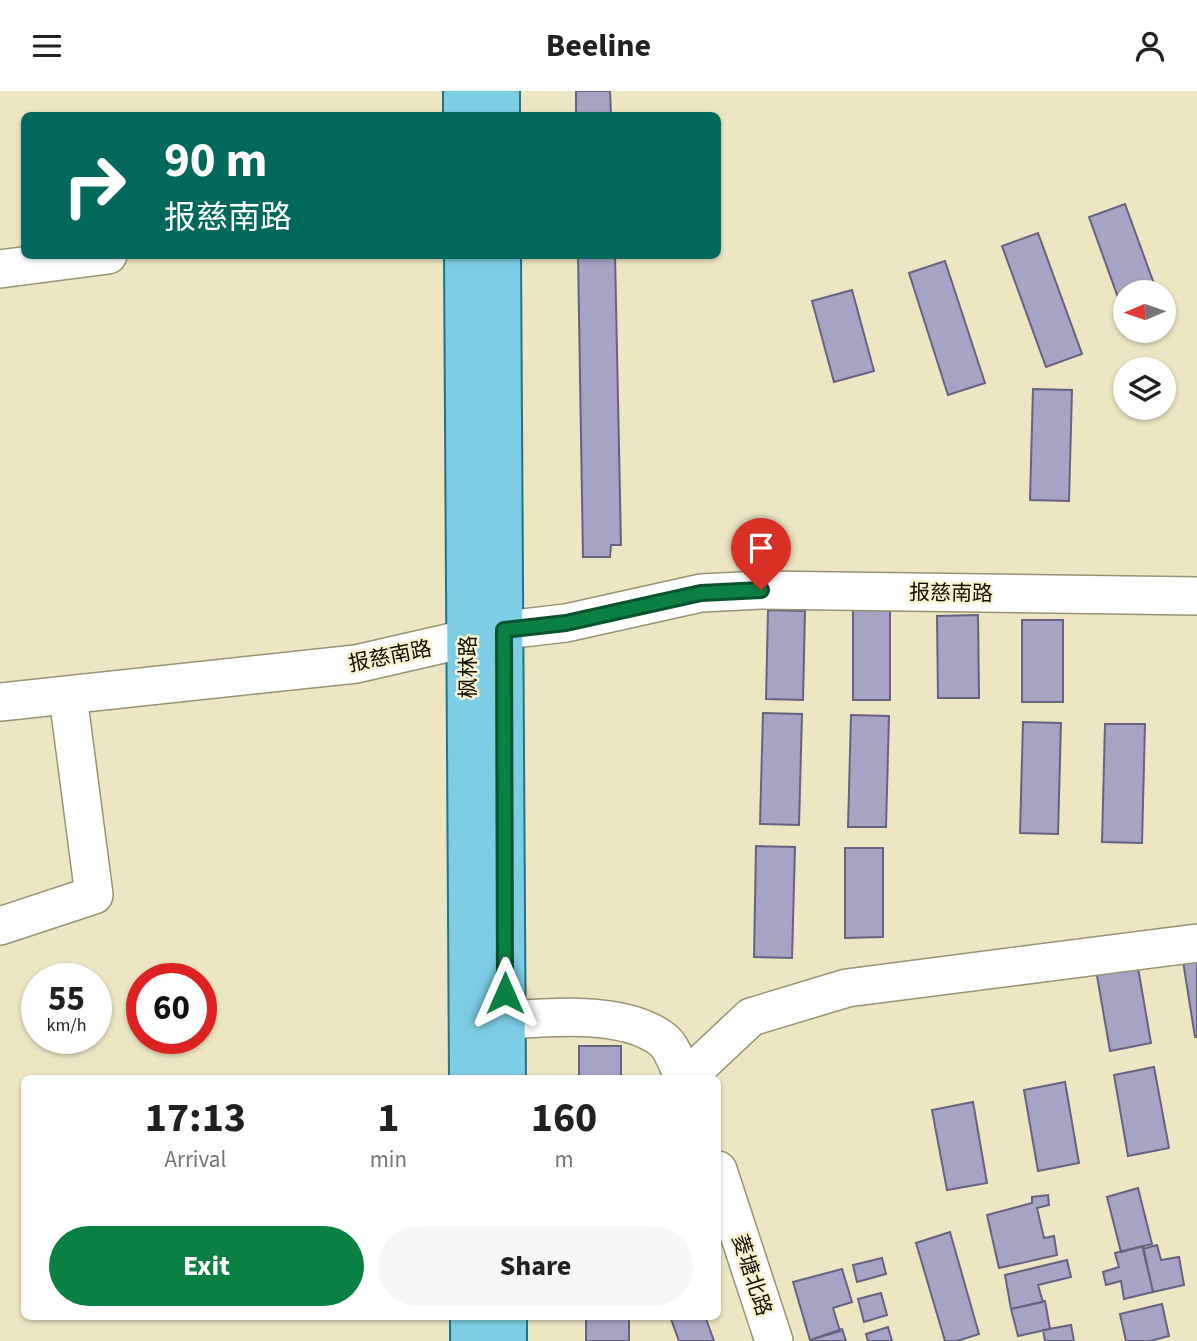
<!DOCTYPE html>
<meta charset="utf-8">
<style>
:root{--surface:#fff;--page:#f6f6f6;--text:#202124;--muted:#757577;--accent:#0b8043}
body{margin:0;font-family:"Source Sans 3","Noto Sans SC",sans-serif;background:var(--page);color:var(--text);height:100vh;display:flex;flex-direction:column;font-size:26px;white-space:nowrap}
*{box-sizing:border-box;margin:0}
p{font-size:23px;color:var(--muted)}
.icon{flex:none;width:38px;height:38px;fill:none;stroke:currentColor;stroke-width:2;stroke-linecap:round;stroke-linejoin:round}
.map{position:relative;flex:1;overflow:hidden}
.side{position:absolute;left:21px;top:984px;width:700px;height:245px;display:flex;flex-direction:column;background:var(--surface);border-radius:10px;box-shadow:0 2px 5px #0004}
.side>*{flex:none}
.banner{position:absolute;left:21px;top:21px;width:700px;height:147px;border-radius:10px;box-shadow:0 2px 5px #0004;background:#00695c;color:#fff;overflow:hidden}
.needle{width:46px;rotate:268deg}
.tools{position:absolute;left:1113px;top:189px;display:grid;gap:14px}
.tools a{display:grid;place-items:center;width:63px;height:63px;border-radius:50%;background:var(--surface);box-shadow:0 2px 5px #0004;font-size:35px}
.speed{position:absolute;left:21px;top:872px;display:flex;gap:14px;font-size:35px;font-weight:700;text-align:center}
.speed>*{display:grid;place-content:center;width:91px;height:91px;border-radius:50%;background:var(--surface);box-shadow:0 2px 5px #0004;line-height:1}
.speed small{font-size:18px;font-weight:400}
.speed .limit{border:10px solid #d22;background:#fff;color:#111}
.pin{position:absolute;display:grid;place-items:center;width:60px;height:60px;color:#fff;margin:-72px -30px;border-radius:50% 50% 50% 0;rotate:-45deg;box-shadow:0 0 7px #0007}
.pin .icon{rotate:45deg}
.me{position:absolute;width:77px;margin:-38px;rotate:0deg;stroke-linejoin:round;filter:drop-shadow(0 0 5px #0008)}
.turn{display:flex;align-items:center;gap:24px;height:147px;padding:0 28px;font-size:32px}
.turn .icon{width:91px;height:91px;stroke-width:2.5}
.turn b{display:block;font-size:49px;line-height:60px}
.eta{display:flex;justify-content:space-evenly;align-items:center;height:119px;text-align:center}
.eta b{font-size:42px;font-weight:700;line-height:49px}
.primary-button{display:flex;gap:14px;margin-top:auto;padding:14px 28px}
.primary-button a{flex:1;height:80px;border-radius:42px;background:var(--accent);color:#fff;font-size:28px;font-weight:700;line-height:80px;text-align:center}
.primary-button a+a{background:var(--page);color:var(--text)}
header{display:flex;justify-content:space-between;align-items:center;height:91px;padding:0 28px;background:var(--surface);font-size:32px;font-weight:700}
.map>svg:first-child{display:block}
.building{fill:#a7a3c5;stroke:#666280;stroke-width:2}
.lines{fill:none;stroke-linecap:round;stroke-linejoin:round}
.minor-casing{stroke:#989371;stroke-width:40}
.major-casing{stroke:#1f758b;stroke-width:42}
.minor{stroke:#fff;stroke-width:37}
.major{stroke:#7dcde5;stroke-width:38}
.route-casing{stroke:#07532c;stroke-width:18}
.route{stroke:#0b8043;stroke-width:12}
.labels{text-anchor:middle;stroke-width:5;stroke-linejoin:round;paint-order:stroke}
.street-label{font-size:21px;fill:#110f04;stroke:#f9f3cf}
</style>
<header><svg class="icon" aria-label="menu" viewBox="0 0 24 24"><path d="M4 6h16M4 12h16M4 18h16"/></svg>Beeline<svg class="icon" aria-label="person" viewBox="0 0 24 24"><circle cx="12" cy="8" r="4"/><path d="M4 21q1-7 8-7t8 7"/></svg></header>
<div class="map">
<svg width="1197" height="1250" viewBox="0 0 1197 1250">
<rect width="100%" height="100%" fill="#ece6c2"/>
<path class="building" d="M576,0H610L611,24H576Z
M1125,113L1157,201H1125V226L1089,126Z
M1038,142L1082,263L1046,276L1002,155Z
M578,164H615L621,454H611L610,466H583Z
M945,170L985,292L948,304L909,182Z
M852,199L874,280L834,291L812,210Z
M1130,240H1152L1133,247Z
M1033,298L1072,299L1069,410L1030,409Z
M768,519L805,520L803,609L766,608Z
M853,519H890V609H853Z
M978,524L979,607H938L937,525Z
M1022,529H1063V611H1022Z
M763,622L802,623L799,734L760,733Z
M851,624L889,625L886,736H848Z
M1023,631L1061,632L1058,743L1020,742Z
M1105,633H1145L1142,752L1102,751Z
M756,755L795,756L792,867L754,866Z
M845,757H883V846L845,847Z
M1197,861V946H1195L1182,864Z
M1137,871L1151,952L1110,960L1096,879Z
M579,955H621V987H579Z
M1154,976L1169,1057L1128,1065L1114,984Z
M1065,991L1079,1072L1038,1080L1024,999Z
M973,1011L987,1092L947,1099L932,1019Z
M1138,1097L1152,1153L1121,1161L1107,1106Z
M1048,1104L1049,1114L1037,1117L1044,1147L1054,1145L1057,1164L999,1177L987,1124L1032,1112V1106Z
M950,1141L979,1243L957,1250H945L916,1152Z
M1157,1154L1161,1169L1179,1166L1184,1194L1153,1201L1143,1158Z
M1143,1155L1153,1201L1124,1208L1121,1190L1106,1194L1103,1181L1119,1176L1115,1162Z
M882,1167L886,1183L857,1191L853,1174Z
M1067,1169L1071,1186L1038,1194L1043,1211L1011,1218L1005,1184Z
M842,1178L852,1211L833,1217L840,1240L810,1249L793,1191Z
M881,1202L887,1224L864,1231L858,1208Z
M1045,1210L1050,1238L1018,1245L1011,1218Z
M1162,1213L1169,1245L1150,1250H1126L1120,1223Z
M586,1225H629V1250H586Z
M678,1225H705L714,1250H679L671,1228Z
M1071,1234L1074,1250H1045L1043,1239Z
M888,1236L892,1250H868L866,1243Z
M842,1238L846,1250H810V1249Z"/>
<g class="lines">
<g class="minor-casing">
<path id="minor" d="M0,178L108,164
M0,611L356,573L504,539L566,532L701,502L761,499L1197,505
M0,835L94,804L68,605
M474,932C527,928 621,915 663,949C673,957 678,976 684,987
M686,987L751,926L847,897L1197,852
M718,1079L774,1250"/>
</g>
<g class="major-casing">
<path id="major" d="M463,0V24
M500,0V24
M464,164L469,987
M501,164L506,987
M470,1225V1250
M507,1225V1250"/>
</g>
<use href="#minor" class="minor"/>
<use href="#major" class="major"/>
</g>
<g class="lines">
<g class="route-casing">
<path id="route" d="M505,902L504,539L566,532L701,502L761,499"/>
</g>
<use href="#route" class="route"/>
</g>
<g class="labels">
<g class="street-label">
<text transform="translate(951 502) rotate(1)" y="7">报慈南路</text>
<text transform="translate(390 565) rotate(-11)" y="7">报慈南路</text>
<text transform="translate(468 576) rotate(-90)" y="7">枫林路</text>
<text transform="translate(752 1184) rotate(72)" y="7">菱塘北路</text>
</g>
</g>
</svg>
<div class="tools">
<a><svg class="needle" viewBox="-14 -14 28 28"><path d="M0-13l5 13h-10z" fill="#e53935"/><path d="M0 13l5-13h-10z" fill="#757577"/></svg></a>
<a><svg class="icon" aria-label="layers" viewBox="0 0 24 24"><path d="M12 4l9 5-9 5-9-5zM3 14l9 5 9-5"/></svg></a>
</div>
<div class="speed"><div>55<small>km/h</small></div><div class="limit">60</div></div>
<div class="pin" style="left:761px;top:499px;background:#d93025"><svg class="icon" aria-label="arrive" viewBox="0 0 24 24"><path d="M6 21V4h12l-3 4 3 4H6"/></svg></div>
<svg class="me" style="left:505px;top:902px" viewBox="-20 -20 40 40"><path d="M0-17L14 15 0 8-14 15z" fill="#0b8043" stroke="#fff" stroke-width="4"/></svg>
<div class="banner">
<div class="turn"><svg class="icon" aria-label="right" viewBox="0 0 24 24"><path d="M7 20v-9h11M14 6l5 5-5 5"/></svg><div><b>90 m</b>报慈南路</div></div>
</div>
<section class="side">
<div class="eta">
<div><b>17:13</b><p>Arrival</p></div>
<div><b>1</b><p>min</p></div>
<div><b>160</b><p>m</p></div>
</div>
<div class="primary-button"><a>Exit</a><a>Share</a></div>
</section>
</div>
